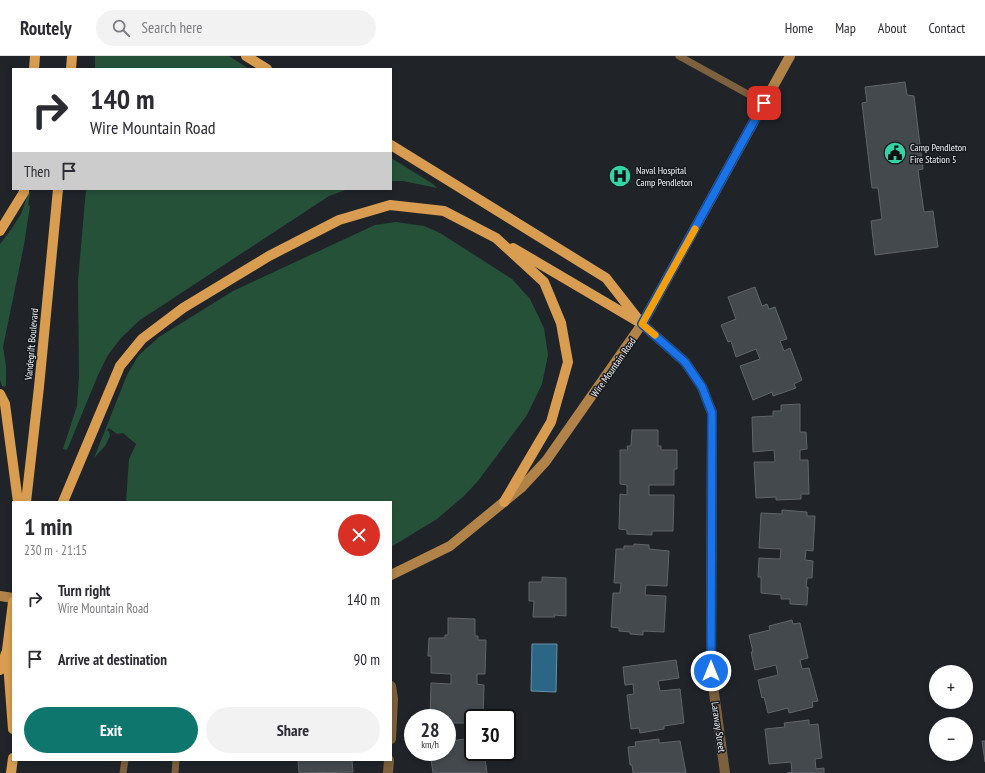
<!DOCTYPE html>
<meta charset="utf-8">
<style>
:root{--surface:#fff;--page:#f2f2f3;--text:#2b2b33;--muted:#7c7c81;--line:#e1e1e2;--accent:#0f766e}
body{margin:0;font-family:"PT Sans Narrow",sans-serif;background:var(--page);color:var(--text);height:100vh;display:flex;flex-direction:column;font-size:15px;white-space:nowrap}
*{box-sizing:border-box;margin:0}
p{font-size:13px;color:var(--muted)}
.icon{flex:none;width:22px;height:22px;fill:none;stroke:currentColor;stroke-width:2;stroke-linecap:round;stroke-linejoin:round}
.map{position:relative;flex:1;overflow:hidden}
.drawer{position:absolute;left:12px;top:445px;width:380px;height:260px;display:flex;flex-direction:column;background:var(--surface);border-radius:0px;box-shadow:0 2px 6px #0003}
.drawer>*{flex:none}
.hud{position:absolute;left:12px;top:12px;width:380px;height:122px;border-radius:0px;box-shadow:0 2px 6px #0003;background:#fff;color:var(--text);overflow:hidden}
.fabs{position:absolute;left:929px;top:609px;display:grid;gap:8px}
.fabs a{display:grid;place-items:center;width:44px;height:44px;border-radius:50%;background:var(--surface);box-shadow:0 2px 6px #0003;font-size:20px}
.speed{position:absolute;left:404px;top:653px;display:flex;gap:8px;font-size:20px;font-weight:700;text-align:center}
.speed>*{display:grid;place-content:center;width:52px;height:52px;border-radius:50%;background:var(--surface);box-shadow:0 2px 6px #0003;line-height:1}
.speed small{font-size:10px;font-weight:400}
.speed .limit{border:2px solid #111;border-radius:6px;background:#fff;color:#111}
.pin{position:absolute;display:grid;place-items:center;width:34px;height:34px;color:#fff;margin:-17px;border-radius:8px;box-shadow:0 2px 6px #0006}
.me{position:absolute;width:44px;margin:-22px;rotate:0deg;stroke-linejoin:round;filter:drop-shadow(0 0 3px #0008)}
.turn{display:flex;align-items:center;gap:14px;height:84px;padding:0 12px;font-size:18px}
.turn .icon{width:52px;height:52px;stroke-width:2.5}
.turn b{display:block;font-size:28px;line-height:34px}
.then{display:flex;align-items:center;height:38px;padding:0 12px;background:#0003;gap:8px;font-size:15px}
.round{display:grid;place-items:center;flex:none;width:42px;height:42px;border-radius:21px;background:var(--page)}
.summary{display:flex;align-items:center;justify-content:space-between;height:68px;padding:0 12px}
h1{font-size:24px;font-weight:700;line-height:30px}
.action{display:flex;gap:8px;margin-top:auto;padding:8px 12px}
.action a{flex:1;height:46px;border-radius:24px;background:var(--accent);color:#fff;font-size:16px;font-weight:700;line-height:46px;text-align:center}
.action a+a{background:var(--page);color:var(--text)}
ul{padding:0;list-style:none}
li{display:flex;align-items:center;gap:12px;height:60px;padding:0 12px}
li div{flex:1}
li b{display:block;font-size:15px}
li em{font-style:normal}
header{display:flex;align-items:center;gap:24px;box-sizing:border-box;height:56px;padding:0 20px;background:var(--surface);border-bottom:1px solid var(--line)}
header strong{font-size:19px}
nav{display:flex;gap:22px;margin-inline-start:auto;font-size:14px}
.search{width:280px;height:36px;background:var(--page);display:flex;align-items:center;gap:10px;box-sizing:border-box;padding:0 14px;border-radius:22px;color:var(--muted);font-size:15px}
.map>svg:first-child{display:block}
.green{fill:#255139}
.water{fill:#2b6785;stroke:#6691a8}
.building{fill:#44494e;stroke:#60656a}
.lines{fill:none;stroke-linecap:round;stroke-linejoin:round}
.lane{stroke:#7d613e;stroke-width:7}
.street{stroke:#7d613e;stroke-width:10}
.secondary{stroke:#b18349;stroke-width:10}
.primary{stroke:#d89d51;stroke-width:10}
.route-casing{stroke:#114b97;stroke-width:10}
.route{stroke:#1a73e8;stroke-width:7}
.slow{stroke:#f59e0b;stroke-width:7}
.labels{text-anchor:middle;stroke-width:3;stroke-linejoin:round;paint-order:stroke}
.poi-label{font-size:10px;fill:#f1f4f8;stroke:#171b1f;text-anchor:start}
.street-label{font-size:10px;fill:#f1f4f8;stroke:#171b1f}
</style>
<header>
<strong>Routely</strong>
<div class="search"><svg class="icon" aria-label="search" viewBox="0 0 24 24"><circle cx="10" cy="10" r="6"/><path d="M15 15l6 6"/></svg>Search here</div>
<nav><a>Home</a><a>Map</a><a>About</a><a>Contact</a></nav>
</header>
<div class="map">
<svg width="985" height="717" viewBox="0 0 985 717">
<rect width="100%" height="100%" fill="#202429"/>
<path class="green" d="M95,0H229L249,13H95Z
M391,102L433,128L437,132L403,125H391Z
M86,133H348L329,140L140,264L121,282L108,299L98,319L67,394L63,393L77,350L79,320L78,225Z
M29,135L30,138L28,149L30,150L24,189L3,291L6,310V329L5,331L2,330L0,324V188L12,172L21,158Z
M396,166L424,170L440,177L512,223L530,243L544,272L548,299L542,328L527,359L478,425L464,440L437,463L391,491V446H126L129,403L136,388L123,377L117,378L109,372L107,374L109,376L110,380L105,390L94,402L127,319L138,300L159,281L233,235L375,169Z"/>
<path class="water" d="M532,588H557L556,636L531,635Z"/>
<path class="building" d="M905,26L907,39L914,40L923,113L918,114L924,156L933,155L938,191L875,199L871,165L882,163L878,132H872L862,47L867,46L865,31Z
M755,231L762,250L767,248L769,253L775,251L787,283L780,285L784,295L790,292L802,324L794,328L796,332L773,340L772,336L753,344L740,310L760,303L756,293L736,301L731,285L728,286L721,269L736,263L728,241Z
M800,348V376H806L807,393L800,394V404H808L809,438H801V443L776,444V441L756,442L754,406H775L774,394L753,396L752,361L773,360V355H781V349Z
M632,374H658V390H661V394H677V413H674V429H649V439H674L673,475H652V479L627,478V474L619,473L620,438L627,439V429L620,428V394H628L627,390H631Z
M782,454L807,456V460H815L813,495L806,494L805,504L813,505L812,522H807L806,531H808L807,549L790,548V543H781V539L761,537V521H758L759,502L780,503L781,493L759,492L761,457L782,458Z
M634,488L649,489V493L669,495L667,530L646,529L645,539L666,540L664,576L643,575V579L630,578V576L619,575V572L611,571L613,537H620L621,527H614L616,493H624V490H634Z
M542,521L566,522V560L554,559L555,561H533L534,545H529V526H542Z
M448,562L475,563V580H478V584H486L485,618H477V628L484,629L483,662H473V667H451V663L430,662L431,627L451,628V618L431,617V600H428L429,582H445V579H448Z
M792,564L793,568L800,567L808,602L800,604L802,613L809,612L818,645L812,646L813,651L789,657L788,652L768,657L764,641L762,642L758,624L778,619L776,609L755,614L751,596H753L749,579L770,574L769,570Z
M676,604L679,622L658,625L660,635L680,633L684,667L664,670V673L640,677L639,672L631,673L627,639L634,638L633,628L625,629L623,611Z
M809,664V669L818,668L822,702L815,703L816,713L824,712V717H787L792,716L791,706L769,708L765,673L785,671L784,667Z
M473,682V696H484L487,717H433L430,696H447V690L450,689V685Z
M659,683V687L680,685L686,717H633L632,709H630L628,691L636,690L635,686Z
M982,685H985V706Z
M298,704H352L353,716L299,717Z"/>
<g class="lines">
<path class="lane" d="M679,0L764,47
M123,717L125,704
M175,717L176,704"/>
<path class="street" d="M642,268L685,306L702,331L712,357L711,615L725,717
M391,630L393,643L391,683
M388,717L389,704"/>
<path class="secondary" d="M391,519L450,490L521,432L546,405L642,268L790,0
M0,540L13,542"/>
<path class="primary" d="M246,0L267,13
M34,13L35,0
M71,13L72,0
M391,89L606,222L642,268
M0,175L24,136V133
M513,192L637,265
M0,338L5,348L18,446
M26,446L39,331L58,133
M63,446L120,310L142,283L183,252L269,200L339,164L390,149L444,155L496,182L544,226L561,267L568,306L551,366L504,446
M13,546L7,594L13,673
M0,614L6,597
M11,717L13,702"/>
</g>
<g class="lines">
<g class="route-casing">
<path id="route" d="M711,615L712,357L702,331L685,306L642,268L764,47"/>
</g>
<use href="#route" class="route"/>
<path class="slow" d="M655,279L642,268L695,173"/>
</g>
<defs>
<g id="civic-disc" transform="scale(1.15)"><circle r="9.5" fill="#34d4a7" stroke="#171b1f"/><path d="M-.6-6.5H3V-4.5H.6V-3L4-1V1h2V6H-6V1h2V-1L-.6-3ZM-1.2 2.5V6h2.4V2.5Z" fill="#111"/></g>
<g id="hospital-disc" transform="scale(1.15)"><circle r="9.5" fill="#34d4a7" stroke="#171b1f"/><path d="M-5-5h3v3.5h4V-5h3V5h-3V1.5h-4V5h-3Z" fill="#111"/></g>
</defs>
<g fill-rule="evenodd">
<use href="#civic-disc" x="895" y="97"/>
<use href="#hospital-disc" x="620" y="120"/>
</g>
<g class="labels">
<g class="poi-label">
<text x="910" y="95">Camp Pendleton<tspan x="910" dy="12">Fire Station 5</tspan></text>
<text x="636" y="118">Naval Hospital<tspan x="636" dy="12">Camp Pendleton</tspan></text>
</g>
<g class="street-label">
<text transform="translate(31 288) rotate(-85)" y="4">Vandegrift Boulevard</text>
<text transform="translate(613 311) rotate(-55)" y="4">Wire Mountain Road</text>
<text transform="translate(719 671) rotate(82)" y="4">Laraway Street</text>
</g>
</g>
</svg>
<div class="fabs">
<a>+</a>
<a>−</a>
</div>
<div class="speed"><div>28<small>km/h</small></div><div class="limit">30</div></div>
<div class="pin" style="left:764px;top:47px;background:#d93025"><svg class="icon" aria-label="arrive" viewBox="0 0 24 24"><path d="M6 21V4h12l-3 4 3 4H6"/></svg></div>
<svg class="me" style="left:711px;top:615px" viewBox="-20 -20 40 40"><circle r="17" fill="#1a73e8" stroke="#fff" stroke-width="3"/><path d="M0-11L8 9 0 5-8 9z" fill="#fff"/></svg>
<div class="hud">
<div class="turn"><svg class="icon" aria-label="right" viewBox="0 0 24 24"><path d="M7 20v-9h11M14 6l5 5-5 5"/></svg><div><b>140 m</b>Wire Mountain Road</div></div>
<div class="then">Then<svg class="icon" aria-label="arrive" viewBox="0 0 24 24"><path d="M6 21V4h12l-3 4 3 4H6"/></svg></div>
</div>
<section class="drawer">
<div class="summary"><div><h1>1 min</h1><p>230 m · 21:15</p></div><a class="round" style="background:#d93025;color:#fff"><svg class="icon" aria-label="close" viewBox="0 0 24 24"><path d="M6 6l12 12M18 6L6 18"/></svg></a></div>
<ul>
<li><svg class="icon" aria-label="right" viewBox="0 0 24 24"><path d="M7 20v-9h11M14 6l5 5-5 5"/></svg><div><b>Turn right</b><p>Wire Mountain Road</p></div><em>140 m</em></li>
<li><svg class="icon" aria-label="arrive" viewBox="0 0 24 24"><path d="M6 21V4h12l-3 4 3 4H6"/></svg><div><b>Arrive at destination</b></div><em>90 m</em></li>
</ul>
<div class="action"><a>Exit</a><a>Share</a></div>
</section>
</div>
